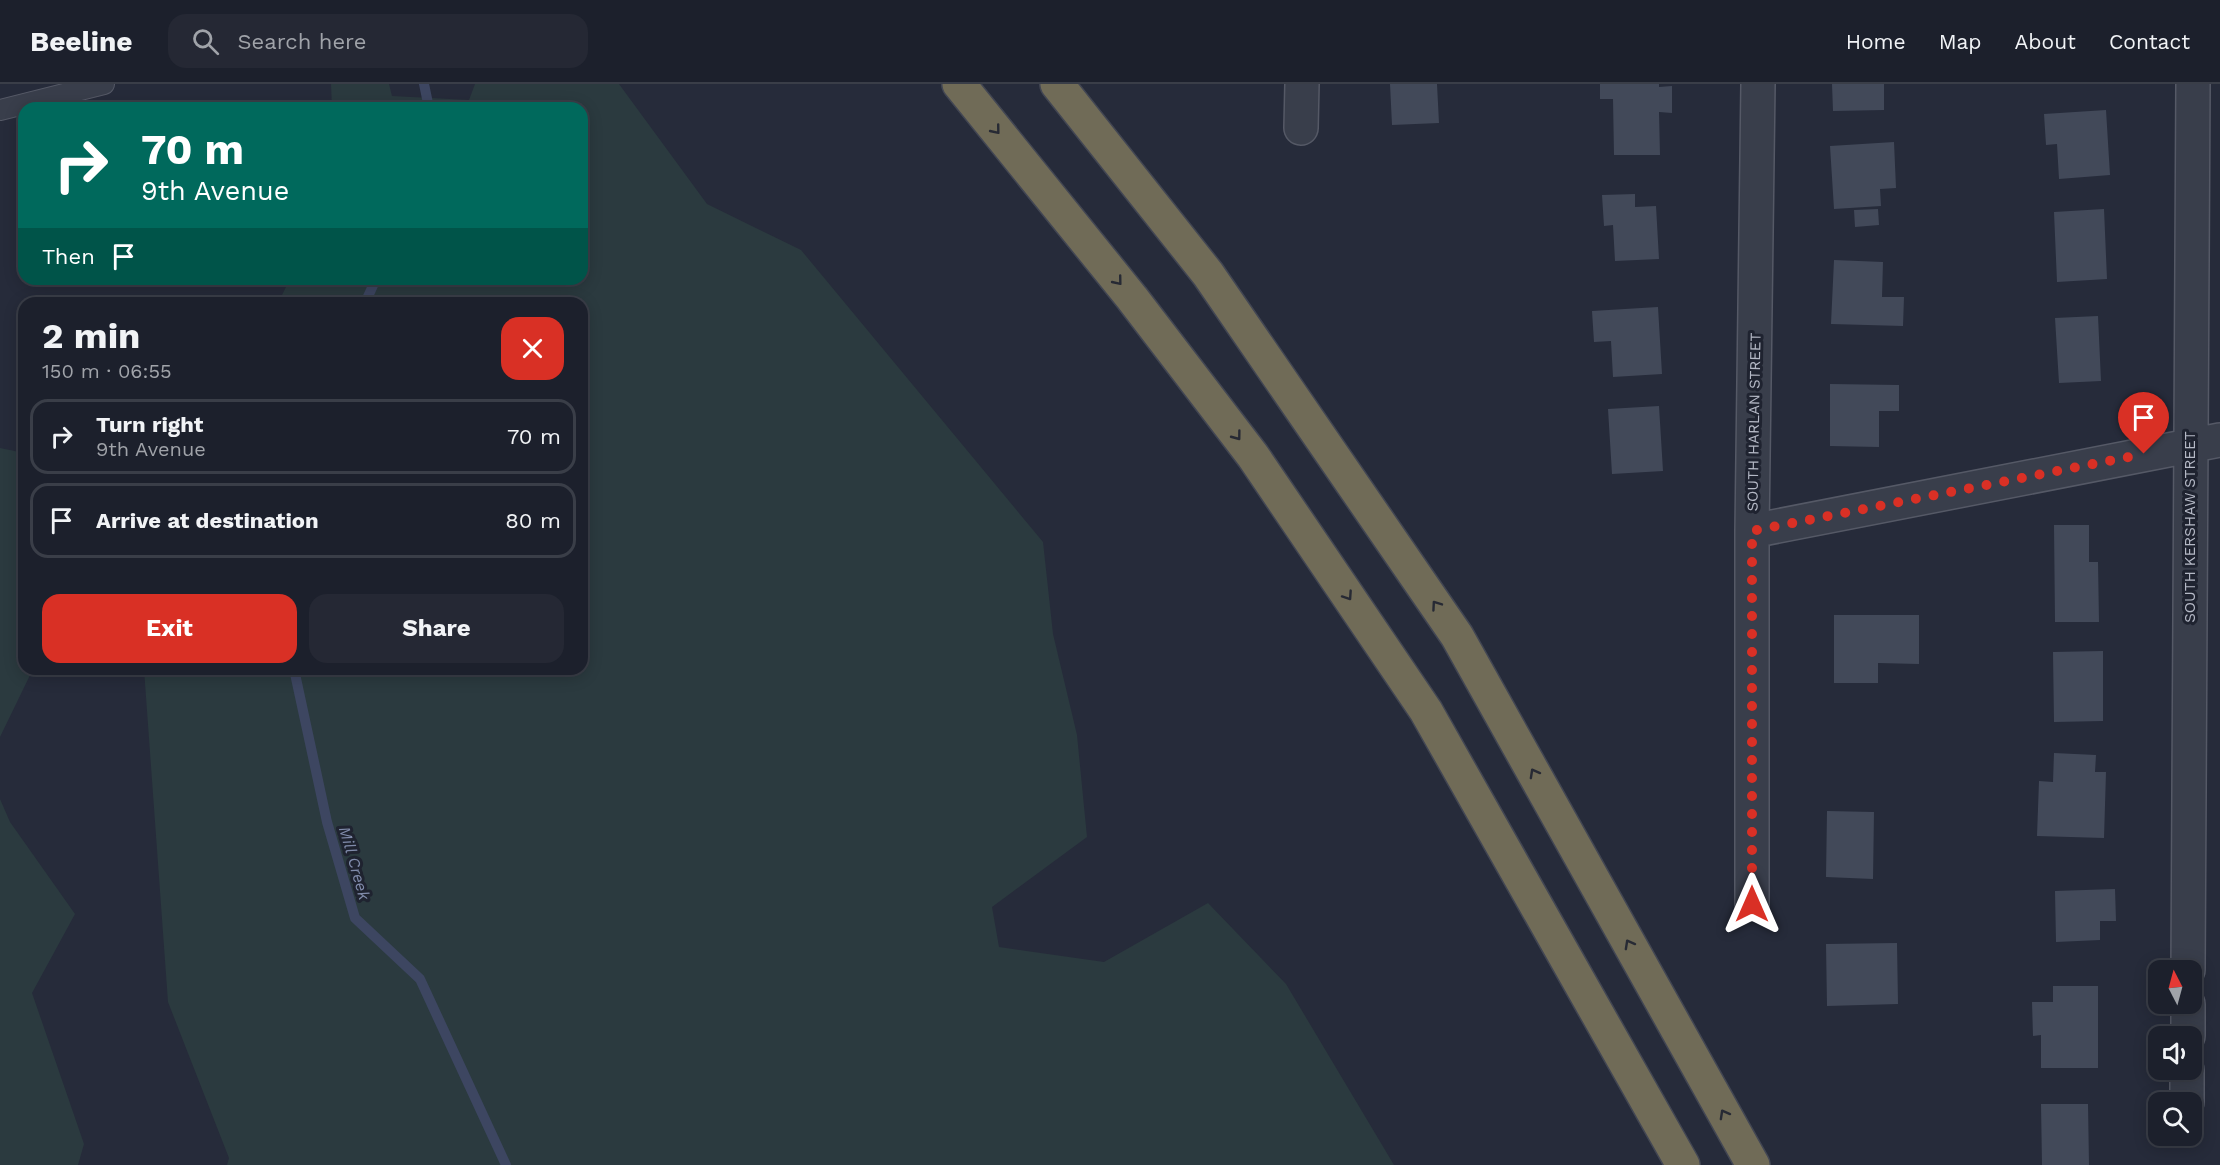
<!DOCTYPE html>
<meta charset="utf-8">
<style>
:root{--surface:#1c202c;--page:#252834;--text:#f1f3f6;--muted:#a0a3a9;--line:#3a3e48;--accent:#d93025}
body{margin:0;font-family:"Work Sans",sans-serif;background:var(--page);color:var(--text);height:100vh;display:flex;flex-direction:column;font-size:22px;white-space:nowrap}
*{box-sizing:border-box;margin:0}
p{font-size:20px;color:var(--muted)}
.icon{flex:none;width:33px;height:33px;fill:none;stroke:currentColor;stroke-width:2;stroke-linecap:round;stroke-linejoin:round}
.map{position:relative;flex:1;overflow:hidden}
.panel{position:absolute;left:18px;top:213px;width:570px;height:378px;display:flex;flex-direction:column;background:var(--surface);border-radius:18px;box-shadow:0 3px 15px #0003,0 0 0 2px var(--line)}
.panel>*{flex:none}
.hud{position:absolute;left:18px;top:18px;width:570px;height:183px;border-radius:18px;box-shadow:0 3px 15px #0003,0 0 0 2px var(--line);background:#00695c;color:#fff;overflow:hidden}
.needle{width:39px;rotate:354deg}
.controls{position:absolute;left:2148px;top:876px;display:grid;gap:12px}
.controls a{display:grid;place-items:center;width:54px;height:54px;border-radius:12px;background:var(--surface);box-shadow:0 3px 15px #0003,0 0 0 2px var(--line);font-size:30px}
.pin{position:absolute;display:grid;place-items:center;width:51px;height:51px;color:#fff;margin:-62px -26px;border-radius:50% 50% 50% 0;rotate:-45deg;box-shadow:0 0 6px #0007}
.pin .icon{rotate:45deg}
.me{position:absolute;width:66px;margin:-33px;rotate:0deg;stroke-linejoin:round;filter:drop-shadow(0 0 4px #0008)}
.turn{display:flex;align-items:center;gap:21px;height:126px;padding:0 24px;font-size:27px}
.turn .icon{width:78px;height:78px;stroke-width:2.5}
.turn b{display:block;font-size:42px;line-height:51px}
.then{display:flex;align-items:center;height:57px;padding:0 24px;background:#0003;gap:12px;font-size:22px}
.round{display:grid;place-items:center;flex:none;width:63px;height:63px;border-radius:18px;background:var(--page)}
.overview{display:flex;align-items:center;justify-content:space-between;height:102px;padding:0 24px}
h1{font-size:36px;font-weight:700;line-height:45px}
.cta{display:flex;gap:12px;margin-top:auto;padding:12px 24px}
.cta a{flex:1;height:69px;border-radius:18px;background:var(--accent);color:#fff;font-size:24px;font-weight:700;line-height:69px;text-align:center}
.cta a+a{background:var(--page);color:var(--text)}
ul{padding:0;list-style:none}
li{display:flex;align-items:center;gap:18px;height:75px;margin:0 12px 9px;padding:0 12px;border:3px solid var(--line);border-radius:18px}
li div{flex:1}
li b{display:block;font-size:22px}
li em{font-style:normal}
header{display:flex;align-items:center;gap:36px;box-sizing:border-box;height:84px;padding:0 30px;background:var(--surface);border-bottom:2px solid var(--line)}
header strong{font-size:28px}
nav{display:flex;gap:33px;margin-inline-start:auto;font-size:21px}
.search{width:420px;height:54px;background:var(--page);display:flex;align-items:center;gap:15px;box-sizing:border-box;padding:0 21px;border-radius:18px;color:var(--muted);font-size:22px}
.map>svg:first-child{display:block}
.green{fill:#2b3a3f}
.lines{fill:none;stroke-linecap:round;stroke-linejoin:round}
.stream{stroke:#3d4661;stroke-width:10}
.building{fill:#424959}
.service-casing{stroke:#555966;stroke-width:22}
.minor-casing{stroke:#555966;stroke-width:36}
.motorway-casing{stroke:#424653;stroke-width:36}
.service{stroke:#393e4b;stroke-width:20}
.minor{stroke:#393e4b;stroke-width:33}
.motorway{stroke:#706b57;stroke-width:33}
.oneway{stroke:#272a34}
.route{stroke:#d93025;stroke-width:10;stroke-dasharray:0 18}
.labels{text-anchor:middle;stroke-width:6;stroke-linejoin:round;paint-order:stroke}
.street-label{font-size:15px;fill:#b5b9c6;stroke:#1f2330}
.water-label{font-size:16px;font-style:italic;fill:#808baa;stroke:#1f2330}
</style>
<header>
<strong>Beeline</strong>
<div class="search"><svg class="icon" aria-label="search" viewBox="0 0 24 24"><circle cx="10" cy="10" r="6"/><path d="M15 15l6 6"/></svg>Search here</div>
<nav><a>Home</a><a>Map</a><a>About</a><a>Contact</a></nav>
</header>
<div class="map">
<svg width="2220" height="1081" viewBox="0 0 2220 1081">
<rect width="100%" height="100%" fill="#262b3a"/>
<path class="green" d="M331,0H389L392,12L469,16L475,0H619L707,120L801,166L1043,458L1053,550L1077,651L1087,753L992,823L999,863L1104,878L1208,819L1286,900L1394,1081H227L229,1074L168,918L144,585H582V219H278L290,195H582V24H332Z
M0,364L24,369V585H33L0,653Z
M0,715L10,738L75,830L32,909L84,1060L78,1081H0Z"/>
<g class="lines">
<path class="stream" d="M424,0L429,24
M365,219L376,195
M294,585L327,738L355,834L420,895L506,1081"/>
</g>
<path class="building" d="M1390,0H1437L1439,39L1392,41Z
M1600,0H1659V3L1672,2V29L1659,28L1660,71H1614L1613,15H1600Z
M1832,0H1884V26L1833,27Z
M2106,26L2110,91L2059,95L2057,60L2046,61L2044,30Z
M1894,58L1896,104L1880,105L1881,122L1834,125L1830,62Z
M1635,110V123L1656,122L1659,175L1615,177L1613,141L1604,142L1602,111Z
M1878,125L1879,141L1855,143L1854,126Z
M2104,125L2107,195L2057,198L2054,128Z
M1834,176L1883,178L1882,213H1904L1903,242L1831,240Z
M1658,223L1662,290L1613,293L1611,257L1594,258L1592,227Z
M2098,232L2101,297L2059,299L2055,234Z
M1830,300L1899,301V327H1879V363L1830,362Z
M1659,322L1663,387L1612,390L1608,325Z
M2054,441H2089V478H2098L2099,538H2055Z
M1834,531H1919V580L1878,579V599H1834Z
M2103,567V637L2054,638L2053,568Z
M2054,669L2096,671L2095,688H2106L2104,754L2037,752L2039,697L2053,698Z
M1827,727L1874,728L1873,795L1826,793Z
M2115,805L2116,837H2100V856L2056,858L2055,807Z
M1897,859L1898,920L1827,922L1826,860Z
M2053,902H2098V984H2041V951L2033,952L2032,918H2053Z
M2041,1020H2088L2089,1081H2042Z"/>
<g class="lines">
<g class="service-casing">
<path id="service" d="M0,26L104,0"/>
</g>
<g class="minor-casing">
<path id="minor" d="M1301,44L1302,0
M1752,447L2220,356
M1752,820V447L1758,0
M2188,886L2193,0
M2188,952V920
M2187,1018V986"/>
</g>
<g class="motorway-casing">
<path id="motorway" d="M959,0L1132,214L1253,372L1426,627L1683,1081
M1057,0L1208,190L1457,552L1753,1081"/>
</g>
<use href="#service" class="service"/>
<use href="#minor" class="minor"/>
<use href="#motorway" class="motorway"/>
</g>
<defs><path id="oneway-chevron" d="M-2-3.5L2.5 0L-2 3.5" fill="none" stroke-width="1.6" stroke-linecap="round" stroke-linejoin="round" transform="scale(1.5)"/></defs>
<g class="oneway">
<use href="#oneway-chevron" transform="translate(996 46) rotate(51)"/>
<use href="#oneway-chevron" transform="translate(1118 197) rotate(51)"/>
<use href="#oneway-chevron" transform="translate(1237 352) rotate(53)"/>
<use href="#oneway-chevron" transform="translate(1348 512) rotate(56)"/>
<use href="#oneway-chevron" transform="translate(1436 521) rotate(-125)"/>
<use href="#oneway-chevron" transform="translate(1534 689) rotate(-119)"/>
<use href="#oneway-chevron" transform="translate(1629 860) rotate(-119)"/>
<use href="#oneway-chevron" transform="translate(1724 1030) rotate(-119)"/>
</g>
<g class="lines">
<path class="route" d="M1752,820V447L2144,370"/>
</g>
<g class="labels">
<g class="street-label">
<text transform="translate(1754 338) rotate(-89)" y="5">SOUTH HARLAN STREET</text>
<text transform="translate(2190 443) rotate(-90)" y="5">SOUTH KERSHAW STREET</text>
</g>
<g class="water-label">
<text transform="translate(355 779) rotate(74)" y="6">Mill Creek</text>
</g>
</g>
</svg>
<div class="controls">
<a><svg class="needle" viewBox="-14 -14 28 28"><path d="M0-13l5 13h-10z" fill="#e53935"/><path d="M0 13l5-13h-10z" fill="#a0a3a9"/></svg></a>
<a><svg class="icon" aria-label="sound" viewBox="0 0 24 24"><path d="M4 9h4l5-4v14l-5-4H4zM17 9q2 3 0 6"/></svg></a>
<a><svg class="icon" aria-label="search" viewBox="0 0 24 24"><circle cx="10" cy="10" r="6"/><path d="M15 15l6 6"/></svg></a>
</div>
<div class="pin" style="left:2144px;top:370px;background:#d93025"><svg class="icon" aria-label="arrive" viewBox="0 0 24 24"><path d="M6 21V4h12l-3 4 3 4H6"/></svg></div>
<svg class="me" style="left:1752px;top:820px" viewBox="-20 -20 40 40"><path d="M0-17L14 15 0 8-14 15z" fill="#d93025" stroke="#fff" stroke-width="4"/></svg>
<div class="hud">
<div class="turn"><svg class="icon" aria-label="right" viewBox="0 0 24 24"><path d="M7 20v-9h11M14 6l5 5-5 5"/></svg><div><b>70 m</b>9th Avenue</div></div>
<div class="then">Then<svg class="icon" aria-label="arrive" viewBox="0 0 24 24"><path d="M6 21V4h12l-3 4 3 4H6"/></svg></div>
</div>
<section class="panel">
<div class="overview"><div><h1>2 min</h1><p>150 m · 06:55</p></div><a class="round" style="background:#d93025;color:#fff"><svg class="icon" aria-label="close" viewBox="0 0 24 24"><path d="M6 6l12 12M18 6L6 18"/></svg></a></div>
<ul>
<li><svg class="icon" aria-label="right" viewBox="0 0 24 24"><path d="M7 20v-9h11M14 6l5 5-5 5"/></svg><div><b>Turn right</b><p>9th Avenue</p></div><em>70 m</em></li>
<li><svg class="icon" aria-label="arrive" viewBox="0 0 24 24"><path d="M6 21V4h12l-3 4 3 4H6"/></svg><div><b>Arrive at destination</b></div><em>80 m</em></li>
</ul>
<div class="cta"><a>Exit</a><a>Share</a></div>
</section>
</div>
